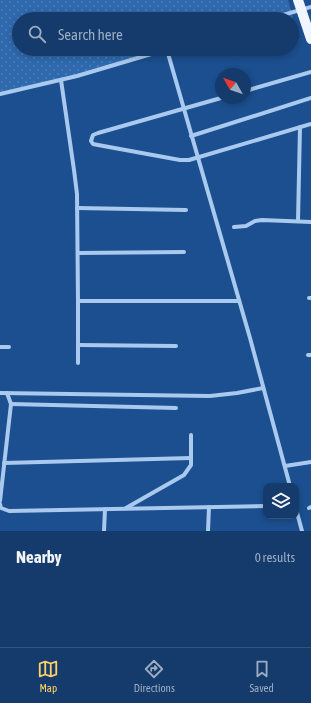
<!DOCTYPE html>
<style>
body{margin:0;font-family:"Asap Condensed",sans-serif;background:#214673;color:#f1f3f6}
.controls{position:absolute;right:12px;bottom:12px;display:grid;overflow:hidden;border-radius:8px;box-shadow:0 2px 6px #0003}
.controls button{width:36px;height:36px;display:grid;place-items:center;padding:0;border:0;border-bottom:1px solid #33557e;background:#143b6b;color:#f1f3f6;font:20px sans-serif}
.compass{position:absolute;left:215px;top:68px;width:36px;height:36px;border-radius:50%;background:#143b6b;box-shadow:0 2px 6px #0003;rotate:310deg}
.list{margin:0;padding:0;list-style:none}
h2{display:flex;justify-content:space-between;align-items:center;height:52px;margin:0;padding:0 16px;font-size:17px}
h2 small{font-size:13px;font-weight:400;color:#9dadc1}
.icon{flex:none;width:22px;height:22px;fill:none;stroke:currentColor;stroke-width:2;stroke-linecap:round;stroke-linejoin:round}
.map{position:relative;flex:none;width:311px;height:531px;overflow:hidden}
.search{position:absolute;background:#143b6b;box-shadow:0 2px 6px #0003;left:12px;right:12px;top:12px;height:44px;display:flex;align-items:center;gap:10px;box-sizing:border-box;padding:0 14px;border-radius:22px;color:#9dadc1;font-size:15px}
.sheet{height:116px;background:#143b6b}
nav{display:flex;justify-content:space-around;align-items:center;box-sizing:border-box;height:56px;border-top:1px solid #33557e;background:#143b6b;font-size:11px;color:#9dadc1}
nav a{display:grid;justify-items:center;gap:2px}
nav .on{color:#ffd166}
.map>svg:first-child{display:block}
.grass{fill:url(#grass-dots)}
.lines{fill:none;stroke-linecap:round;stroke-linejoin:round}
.street{stroke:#a9c9ee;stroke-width:4}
.primary{stroke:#f0f6ff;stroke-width:10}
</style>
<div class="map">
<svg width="311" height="531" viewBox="0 0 311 531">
<defs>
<pattern id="grass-dots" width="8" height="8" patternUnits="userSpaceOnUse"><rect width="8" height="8" fill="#2e69ad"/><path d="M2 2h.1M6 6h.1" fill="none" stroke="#4d80b9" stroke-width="1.8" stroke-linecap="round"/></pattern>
</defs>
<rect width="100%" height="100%" fill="#1b4f8f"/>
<path class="grass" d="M0 0H288L293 18 288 19H19V49H176L10 94 0 93Z"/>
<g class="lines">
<g class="street">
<path d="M269 19 311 7"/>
<path d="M167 50 250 338 290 486"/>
<path d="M61 80 74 170 77 194 78 301V363"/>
<path d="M245 91 311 72"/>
<path d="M0 94 77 76 168 49"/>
<path d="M221 98 98 133 93 135 91 141 93 144 98 145 180 160H189L311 124"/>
<path d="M191 136 311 98"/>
<path d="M77 208 186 210"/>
<path d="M298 221 300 127"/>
<path d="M234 227 246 226 255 221 262 220 311 222"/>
<path d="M78 253 184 252"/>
<path d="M309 298H311"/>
<path d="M78 301H239"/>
<path d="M78 345 176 346"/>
<path d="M0 347H9"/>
<path d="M308 355H311"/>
<path d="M0 393 210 396 237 393 263 388"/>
<path d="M11 404 176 408"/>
<path d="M4 463 191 458"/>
<path d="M285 466 311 462"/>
<path d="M0 501 11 404 7 393"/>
<path d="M0 504 1 508 9 511 266 506"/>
<path d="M126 508 184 475 191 465V435"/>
<path d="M309 508 311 507"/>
<path d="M296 509 302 531"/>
<path d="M104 531 105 509"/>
<path d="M208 531 209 507"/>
</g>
<path class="primary" d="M298 0 311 39"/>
</g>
</svg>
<div class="controls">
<button><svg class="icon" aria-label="layers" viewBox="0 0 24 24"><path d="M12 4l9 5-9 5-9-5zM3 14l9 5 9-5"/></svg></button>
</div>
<svg class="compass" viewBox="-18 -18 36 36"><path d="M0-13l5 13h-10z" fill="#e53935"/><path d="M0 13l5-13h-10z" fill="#9dadc1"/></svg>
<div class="search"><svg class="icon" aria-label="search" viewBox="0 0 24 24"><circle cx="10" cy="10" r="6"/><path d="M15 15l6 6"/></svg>Search here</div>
</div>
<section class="sheet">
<h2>Nearby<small>0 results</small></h2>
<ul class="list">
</ul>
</section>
<nav>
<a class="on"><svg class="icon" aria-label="map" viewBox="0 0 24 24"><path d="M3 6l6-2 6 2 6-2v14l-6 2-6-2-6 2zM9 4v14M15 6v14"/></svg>Map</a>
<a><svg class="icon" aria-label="directions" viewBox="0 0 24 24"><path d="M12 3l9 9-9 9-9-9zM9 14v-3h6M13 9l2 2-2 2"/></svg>Directions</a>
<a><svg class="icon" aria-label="saved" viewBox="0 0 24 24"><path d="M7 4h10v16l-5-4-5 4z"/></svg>Saved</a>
</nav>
